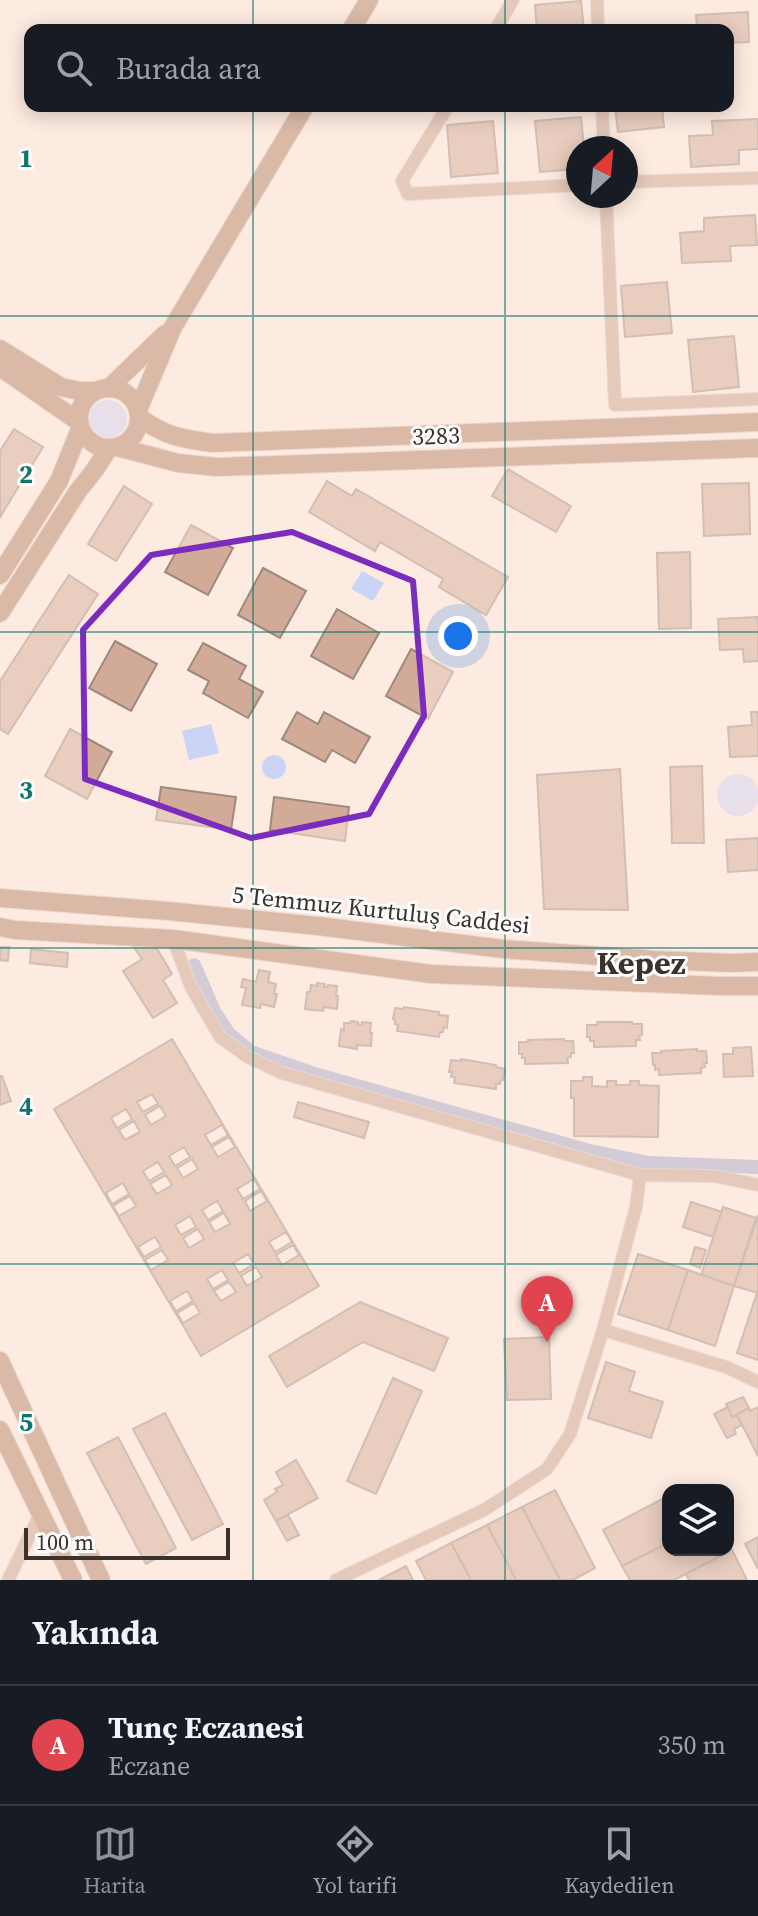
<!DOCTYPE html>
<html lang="tr">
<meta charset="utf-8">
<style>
body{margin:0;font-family:"Source Serif 4",serif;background:#242831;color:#f1f3f6}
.controls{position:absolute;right:24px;bottom:24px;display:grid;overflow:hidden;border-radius:16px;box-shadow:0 4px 20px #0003}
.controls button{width:72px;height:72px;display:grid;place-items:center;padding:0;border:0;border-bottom:2px solid #363941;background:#171b24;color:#f1f3f6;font:40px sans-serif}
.compass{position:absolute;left:566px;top:136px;width:72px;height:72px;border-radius:50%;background:#171b24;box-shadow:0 4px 20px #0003;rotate:26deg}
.scale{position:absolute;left:24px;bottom:20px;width:206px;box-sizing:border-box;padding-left:8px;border:4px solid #3a322d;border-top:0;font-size:22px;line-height:28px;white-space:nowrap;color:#3a322d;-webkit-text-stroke:6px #fcfcfc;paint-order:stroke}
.you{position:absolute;left:458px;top:636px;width:28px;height:28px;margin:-20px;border:6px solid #fff;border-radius:50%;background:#1a73e8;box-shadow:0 0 0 12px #1a73e833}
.badge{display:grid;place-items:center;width:52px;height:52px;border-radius:50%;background:#8c9099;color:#fff;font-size:26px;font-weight:700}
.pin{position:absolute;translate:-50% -66px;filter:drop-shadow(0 2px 4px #0008)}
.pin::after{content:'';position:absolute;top:42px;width:28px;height:24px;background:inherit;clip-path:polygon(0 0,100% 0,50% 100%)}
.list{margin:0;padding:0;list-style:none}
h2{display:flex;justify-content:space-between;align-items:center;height:104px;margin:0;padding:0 32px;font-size:34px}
h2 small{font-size:26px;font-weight:400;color:#9ea1a6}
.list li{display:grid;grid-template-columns:52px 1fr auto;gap:24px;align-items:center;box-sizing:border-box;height:120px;padding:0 32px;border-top:2px solid #363941}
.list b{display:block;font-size:30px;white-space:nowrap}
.list p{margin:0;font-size:26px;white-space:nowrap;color:#9ea1a6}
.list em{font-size:26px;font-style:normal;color:#9ea1a6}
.icon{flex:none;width:44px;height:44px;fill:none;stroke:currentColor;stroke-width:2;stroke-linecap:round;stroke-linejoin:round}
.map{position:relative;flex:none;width:758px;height:1580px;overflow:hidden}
.search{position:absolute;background:#171b24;box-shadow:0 4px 20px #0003;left:24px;right:24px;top:24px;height:88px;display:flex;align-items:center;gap:20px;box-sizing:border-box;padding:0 28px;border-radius:16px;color:#9ea1a6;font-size:30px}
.sheet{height:224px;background:#171b24}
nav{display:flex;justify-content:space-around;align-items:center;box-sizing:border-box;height:112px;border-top:2px solid #363941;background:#171b24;font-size:22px;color:#9ea1a6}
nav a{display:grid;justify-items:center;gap:4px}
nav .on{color:#8c9099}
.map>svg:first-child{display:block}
.green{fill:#ccd4f6}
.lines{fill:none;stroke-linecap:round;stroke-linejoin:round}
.canal{stroke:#a1a9cd;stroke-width:14}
.building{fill:#d1ab97;stroke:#9e897e;stroke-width:2;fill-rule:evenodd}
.street-casing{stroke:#d6c5bc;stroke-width:14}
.secondary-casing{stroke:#d6c5bc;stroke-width:20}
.street{stroke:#c8a490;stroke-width:12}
.secondary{stroke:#b27f62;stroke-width:18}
.marked{fill:none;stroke:#7b2cbf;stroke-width:6;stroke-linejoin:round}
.grid{fill:none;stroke:#0f766e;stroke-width:2;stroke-opacity:0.55}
.labels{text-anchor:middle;stroke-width:6;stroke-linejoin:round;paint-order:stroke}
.street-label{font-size:24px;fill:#3a322d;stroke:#fcfcfc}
.district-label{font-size:32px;font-weight:bold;fill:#3a322d;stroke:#fcfcfc}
.grid-label{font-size:26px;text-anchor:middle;font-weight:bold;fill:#0f766e;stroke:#fcfcfc;stroke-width:6;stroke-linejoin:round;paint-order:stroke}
</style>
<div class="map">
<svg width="758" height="1580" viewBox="0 0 758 1580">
<rect width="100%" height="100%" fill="#fdeae0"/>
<g class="green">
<circle cx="108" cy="419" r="19"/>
<path d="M362 571 384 583 373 601 351 589Z"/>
<path d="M211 724 219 753 189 760 182 731Z"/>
<circle cx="274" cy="767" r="12"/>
<circle cx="738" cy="795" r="21"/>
</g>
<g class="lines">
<path class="canal" d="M194 965 214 1011 229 1034 251 1052 318 1075 590 1151 649 1163 758 1167"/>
</g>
<g class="building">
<path d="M581 1 584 30H537L535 5Z"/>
<path d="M748 12 749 42 728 43V30H673L697 28 696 15Z"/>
<path d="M615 106H662L664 127 618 132Z"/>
<path d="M581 117 584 148H578V169L540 172 535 121Z"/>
<path d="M758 119V149L739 150V164L691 167 689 136 713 135 712 121Z"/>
<path d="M493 121 498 173 451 177 447 125Z"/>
<path d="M755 215 757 245 730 246 731 261 682 263 680 233 704 231V218Z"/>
<path d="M667 282 672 333 625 337 621 286Z"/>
<path d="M734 336 739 387 693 392 688 340Z"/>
<path d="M14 429 43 447 0 517V451Z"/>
<path d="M508 469 571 506 556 532 492 496Z"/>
<path d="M327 481 352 496 356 489 508 577 486 615 439 587 443 579 380 542 375 551 309 512Z"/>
<path d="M749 483 750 534 704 536 702 484Z"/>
<path d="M124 486 152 504 116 561 88 544Z"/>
<path d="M191 525 233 548 208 595 165 572Z"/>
<path d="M690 552 691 628 659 629 657 553Z"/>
<path d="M263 568 306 591 280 638 238 615Z"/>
<path d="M69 575 98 594 8 734 0 729V681Z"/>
<path d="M337 609 379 633 353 679 311 656Z"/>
<path d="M758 617V661L744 662 743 649 720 650 718 619Z"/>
<path d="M115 641 157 664 131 711 89 688Z"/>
<path d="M203 643 246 666 239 679 263 692 248 718 203 693 209 681 188 670Z"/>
<path d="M411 649 453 672 428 719 386 696Z"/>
<path d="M297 712 318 724 324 712 370 737 355 763 332 750 325 762 282 739Z"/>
<path d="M751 712H758V756L730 757 728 727 752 725Z"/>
<path d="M70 729 112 752 87 799 45 776Z"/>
<path d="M702 766 704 843H672L670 767Z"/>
<path d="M620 769 628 910 544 909 537 775Z"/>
<path d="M161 787 236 797 231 830 156 820Z"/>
<path d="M274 797 349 807 345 841 270 830Z"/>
<path d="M758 838V870L728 872 726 840Z"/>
<path d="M133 946 156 947 172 974 163 980 177 1003 153 1018 123 971 142 959Z"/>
<path d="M0 947H9L8 961 0 960Z"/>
<path d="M31 949 68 953 67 967 30 963Z"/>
<path d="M259 970 270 972 268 982 276 984 274 994H277L274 1007 261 1004 260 1008 242 1005 246 988 241 987 243 979 256 982Z"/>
<path d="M317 983 325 984 324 987H328V985L337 986 336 996H338L337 1009 324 1007 323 1011 305 1009 307 992H310L311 985 317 986Z"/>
<path d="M404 1007 439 1012V1015L448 1016 447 1028 444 1027 443 1032H440L439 1037 397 1031 398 1025 395 1024V1020L393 1019 395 1008 404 1009Z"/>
<path d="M351 1021 358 1022V1024L362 1025V1022L371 1023 370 1033H372L371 1046 357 1045V1049L339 1046 341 1029 344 1030V1023H350Z"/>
<path d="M597 1022H632V1024H642V1035L639 1036 640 1040H636V1046L594 1047V1041H590V1037H587V1025H597Z"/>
<path d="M172 1039 319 1286 201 1356 54 1109ZM152 1094 158 1104 143 1112 137 1102ZM160 1106 166 1116 151 1125 145 1115ZM126 1109 132 1119 117 1128 111 1118ZM134 1121 140 1132 125 1140 119 1130ZM222 1125 228 1135 211 1145 205 1135ZM229 1137 235 1147 218 1157 212 1147ZM184 1147 190 1157 175 1166 169 1156ZM192 1159 198 1169 183 1178 177 1168ZM158 1162 164 1172 149 1181 143 1171ZM166 1175 172 1185 157 1194 150 1184ZM254 1179 260 1189 243 1199 237 1189ZM123 1183 129 1194 112 1204 106 1193ZM261 1191 267 1201 250 1211 245 1201ZM130 1196 136 1206 119 1216 113 1206ZM217 1201 223 1211 208 1220 202 1210ZM224 1213 230 1224 215 1232 209 1222ZM190 1216 196 1227 181 1235 175 1225ZM198 1229 204 1239 189 1248 183 1238ZM286 1232 292 1242 275 1252 269 1242ZM155 1237 161 1247 144 1257 138 1247ZM293 1245 299 1255 282 1265 276 1255ZM162 1250 168 1260 151 1270 145 1260ZM248 1254 254 1264 239 1273 233 1263ZM256 1267 262 1277 247 1286 241 1276ZM222 1270 228 1280 213 1289 207 1279ZM229 1282 236 1292 221 1301 214 1291ZM187 1291 193 1301 176 1311 170 1301ZM194 1303 200 1313 183 1323 177 1313Z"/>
<path d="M564 1039V1041H573L574 1053H571V1057L567 1058 568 1063 525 1064V1058H522V1054H519V1042H528V1040Z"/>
<path d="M751 1047 753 1076 724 1077 723 1054H733V1048Z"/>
<path d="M697 1049V1051H706L707 1063H704L705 1067 701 1068V1073L659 1075V1069L655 1070V1065H653L652 1053H661V1051Z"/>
<path d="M461 1059 496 1065V1067L505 1069 503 1080H501L500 1084H496V1089L454 1083 455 1077H451L452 1072H449L451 1060 461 1061Z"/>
<path d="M0 1076H2L11 1101 0 1105Z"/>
<path d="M583 1077H592V1086L607 1087V1081H616V1085H630V1081H639V1085L659 1086 658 1137 574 1136V1098H571V1081H583Z"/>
<path d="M298 1102 369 1122 364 1138 294 1117Z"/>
<path d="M691 1202 722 1212 713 1237 683 1227Z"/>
<path d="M723 1207 756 1218 734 1286 701 1275Z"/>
<path d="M758 1215V1293L734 1286Z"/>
<path d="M695 1247 706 1250 700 1268 690 1264Z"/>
<path d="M638 1254 688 1270 668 1330 618 1314Z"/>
<path d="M688 1270 734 1286 715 1346 668 1330Z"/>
<path d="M757 1293H758V1360L737 1353Z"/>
<path d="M360 1302 448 1338 434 1371 363 1342 287 1387 269 1356Z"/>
<path d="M549 1337 551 1399 507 1400 504 1339Z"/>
<path d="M606 1362 635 1372 629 1391 663 1402 651 1438 588 1418Z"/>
<path d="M393 1378 422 1391 376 1494 347 1481Z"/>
<path d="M743 1397 749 1408 732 1417 726 1404Z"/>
<path d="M728 1407 732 1417 737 1415 742 1425 734 1429 736 1434 727 1438 714 1414Z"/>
<path d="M758 1407V1456L737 1415 749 1408 750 1411Z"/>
<path d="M165 1413 223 1524 192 1540 133 1429Z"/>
<path d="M118 1437 176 1548 146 1564 87 1453Z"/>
<path d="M296 1460 318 1498 276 1521 264 1500 277 1492 275 1489 283 1485 276 1472Z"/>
<path d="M555 1490 595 1568 573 1580H560L522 1507Z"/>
<path d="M668 1496V1543L622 1566 603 1530Z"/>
<path d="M522 1507 560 1580H516L487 1525Z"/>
<path d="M288 1515 299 1535 287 1541 276 1521Z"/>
<path d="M487 1525 516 1580H471L451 1543Z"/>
<path d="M758 1537V1569L745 1544Z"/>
<path d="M451 1543 471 1580H426L416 1561Z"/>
<path d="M668 1543V1550H728V1543L732 1550 674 1580H630L622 1566Z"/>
<path d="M732 1550 747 1580H689L686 1574Z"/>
<path d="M406 1566 413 1580H379Z"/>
</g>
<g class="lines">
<defs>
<g id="street">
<path d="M597 0 598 30"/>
<path d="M495 30 513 0"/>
<path d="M448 106 402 181 408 194 578 185"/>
<path d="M602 106 604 148"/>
<path d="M626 182 758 178"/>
<path d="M606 196 615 405 758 399"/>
<path d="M173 939 191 987 220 1037 248 1057 282 1073 640 1175 714 1176 758 1185"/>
<path d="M603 1330 726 1367 758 1382"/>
<path d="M8 1580 40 1514"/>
<path d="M336 1580 484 1510 547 1469 570 1434 603 1330 636 1207 640 1175"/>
</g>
<g id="secondary">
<path d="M351 30 369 0"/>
<path d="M0 349 61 387 80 391H94"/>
<path d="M0 367 79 422"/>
<circle cx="109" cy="418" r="30"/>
<path d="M109 388 165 334"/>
<path d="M138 410 173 327 305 106"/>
<path d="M139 417C164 436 182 439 213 443L758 422"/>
<path d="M117 447 178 463 217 467 758 448"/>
<path d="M0 575 59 481 80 429"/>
<path d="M0 613 78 491 94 471 109 448"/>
<path d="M0 898 168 911 318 926 503 949 655 960 731 963 758 962"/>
<path d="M0 927 15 930 173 939 431 974 719 986H758"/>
<path d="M0 1361 101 1580"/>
<path d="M0 1430 73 1580"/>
</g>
</defs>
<use href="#street" class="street-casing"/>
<use href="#secondary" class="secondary-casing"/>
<use href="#street" class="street"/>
<use href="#secondary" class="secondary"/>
</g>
<path d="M0 0H758V1580H0ZM292 532 413 581 424 716 369 814 251 838 85 779 83 630 151 555Z" fill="#fdeae0" fill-opacity=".55" fill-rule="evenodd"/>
<path class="marked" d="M292 532 413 581 424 716 369 814 251 838 85 779 83 630 151 555Z"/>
<path class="grid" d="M253 0V30M505 0V30M253 106V1580M505 106V1580M0 316H758M0 632H758M0 948H758M0 1264H758"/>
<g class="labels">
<g class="street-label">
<text transform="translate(436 436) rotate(-2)" y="8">3283</text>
<text transform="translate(381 910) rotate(6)" y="8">5 Temmuz Kurtuluş Caddesi</text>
</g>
<g class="district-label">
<text x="641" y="974">Kepez</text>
</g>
</g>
<g class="grid-label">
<text x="26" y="167">1</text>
<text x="26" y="483">2</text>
<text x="26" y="799">3</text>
<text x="26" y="1115">4</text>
<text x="26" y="1431">5</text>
</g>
</svg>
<div class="controls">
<button><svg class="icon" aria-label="layers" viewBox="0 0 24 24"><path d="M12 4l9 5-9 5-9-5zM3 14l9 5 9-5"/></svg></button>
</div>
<svg class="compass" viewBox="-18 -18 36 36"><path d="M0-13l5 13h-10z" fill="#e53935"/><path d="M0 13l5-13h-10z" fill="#9ea1a6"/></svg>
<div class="scale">100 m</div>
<div class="you"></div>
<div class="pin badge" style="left:547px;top:1342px;background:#e0444e">A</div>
<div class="search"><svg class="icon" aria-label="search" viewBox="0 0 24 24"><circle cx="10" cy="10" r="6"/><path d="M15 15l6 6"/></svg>Burada ara</div>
</div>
<section class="sheet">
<h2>Yakında<small></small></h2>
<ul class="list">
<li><span class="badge" style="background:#e0444e">A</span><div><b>Tunç Eczanesi</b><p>Eczane</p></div><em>350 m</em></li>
</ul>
</section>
<nav>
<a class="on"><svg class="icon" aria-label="map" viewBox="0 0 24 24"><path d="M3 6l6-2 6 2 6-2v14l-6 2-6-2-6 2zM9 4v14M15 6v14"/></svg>Harita</a>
<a><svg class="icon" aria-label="directions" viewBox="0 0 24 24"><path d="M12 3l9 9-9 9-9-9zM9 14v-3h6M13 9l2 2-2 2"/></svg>Yol tarifi</a>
<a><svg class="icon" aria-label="saved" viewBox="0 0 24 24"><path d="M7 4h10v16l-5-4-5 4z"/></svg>Kaydedilen</a>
</nav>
